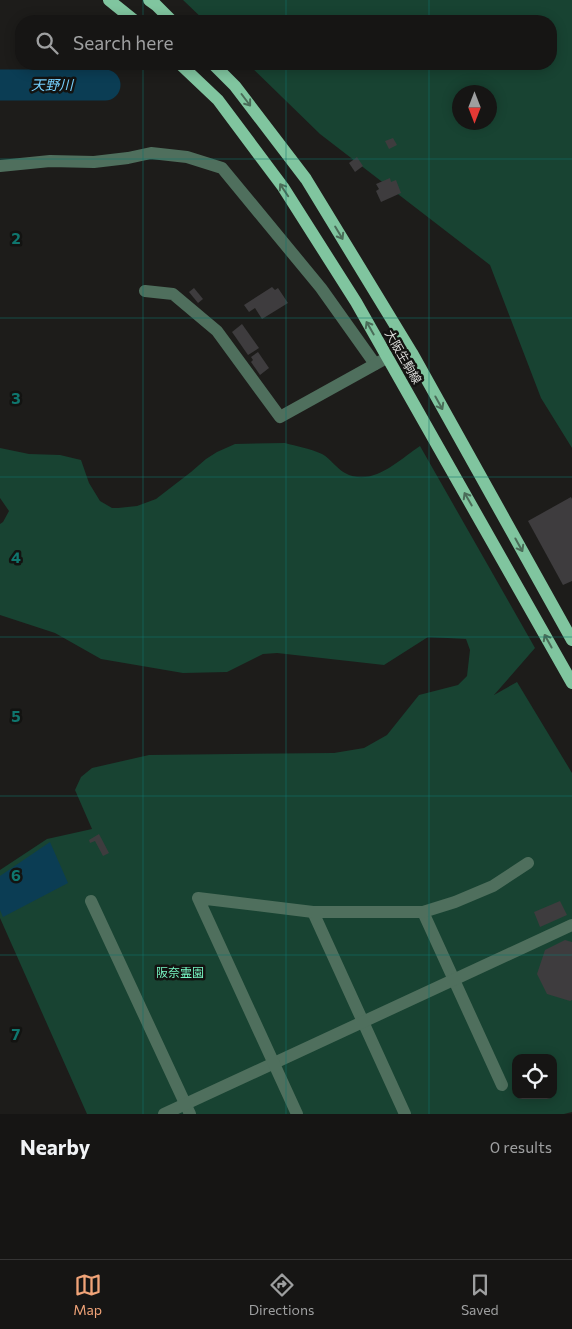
<!DOCTYPE html>
<meta charset="utf-8">
<style>
body{margin:0;font-family:Commissioner,"Noto Sans JP",sans-serif;background:#232222;color:#f1f3f6}
.controls{position:absolute;right:15px;bottom:15px;display:grid;overflow:hidden;border-radius:10px;box-shadow:0 2px 12px #0003}
.controls button{width:45px;height:45px;display:grid;place-items:center;padding:0;border:0;border-bottom:1px solid #353434;background:#161514;color:#f1f3f6;font:25px sans-serif}
.compass{position:absolute;left:452px;top:85px;width:45px;height:45px;border-radius:50%;background:#161514;box-shadow:0 2px 12px #0003;rotate:180deg}
.list{margin:0;padding:0;list-style:none}
h2{display:flex;justify-content:space-between;align-items:center;height:65px;margin:0;padding:0 20px;font-size:21px}
h2 small{font-size:16px;font-weight:400;color:#9e9fa0}
.icon{flex:none;width:28px;height:28px;fill:none;stroke:currentColor;stroke-width:2;stroke-linecap:round;stroke-linejoin:round}
.map{position:relative;flex:none;width:572px;height:1114px;overflow:hidden}
.search{position:absolute;background:#161514;box-shadow:0 2px 12px #0003;left:15px;right:15px;top:15px;height:55px;display:flex;align-items:center;gap:12px;box-sizing:border-box;padding:0 18px;border-radius:20px;color:#9e9fa0;font-size:19px}
.sheet{height:145px;background:#161514}
nav{display:flex;justify-content:space-around;align-items:center;box-sizing:border-box;height:70px;border-top:1px solid #353434;background:#161514;font-size:14px;color:#9e9fa0}
nav a{display:grid;justify-items:center;gap:2px}
nav .on{color:#f0a378}
.map>svg:first-child{display:block}
.green{fill:#184332;fill-rule:evenodd}
.water{fill:#0b3d54}
.lines{fill:none;stroke-linecap:round;stroke-linejoin:round}
.river{stroke:#0b3d54;stroke-width:31}
.building{fill:#3e3c3e}
.minor{stroke:#4f6f5d;stroke-width:12}
.major{stroke:#80c59f;stroke-width:12}
.oneway{stroke:#4a6c58}
.grid{fill:none;stroke:#0f766e;stroke-width:1;stroke-opacity:0.55}
.labels{text-anchor:middle;stroke-width:5;stroke-linejoin:round;paint-order:stroke}
.street-label{font-size:12px;fill:#dededc;stroke:#131311}
.park-label{font-size:12px;fill:#78f7c4;stroke:#131311}
.water-label{font-size:14px;font-style:italic;fill:#76d0fe;stroke:#131311}
.grid-label{font-size:16px;text-anchor:middle;font-weight:bold;fill:#0f766e;stroke:#131311;stroke-width:5;stroke-linejoin:round;paint-order:stroke}
</style>
<div class="map">
<svg width="572" height="1114" viewBox="0 0 572 1114">
<rect width="100%" height="100%" fill="#1d1c1a"/>
<g class="green">
<path d="M183 0H572V448L541 398 490 265 320 134 248 64H551V21H205ZM460 92H490V122H460Z"/>
<path d="M285 443C296 446 311 449 322 454 331 459 337 469 345 473 372 488 399 460 420 446L535 648 494 695 517 682 572 773V1112L564 1114H87L0 918V870L47 839 92 829 75 790 81 777 92 768 149 755 334 753 364 748 387 735 419 695 458 685 467 676 470 650 466 639 428 637 384 665 277 653 263 654 227 672 183 673 101 659 55 633 0 615V524L3 522 9 511 0 498V448L29 454 60 455 81 460 89 483 100 501 112 508H118L137 506 156 499 191 472 206 459 217 452 235 444ZM516 1058H553V1095H516Z"/>
</g>
<path class="water" d="M50 842 68 883 3 917 0 910V876Z"/>
<g class="lines">
<path class="river" d="M0 85H105"/>
</g>
<g class="building">
<path d="M393 138 397 145 389 149 385 141Z"/>
<path d="M357 157 363 166 355 172 349 163Z"/>
<path d="M390 178 391 182 396 180 401 193 381 202 376 191 379 189 376 184Z"/>
<path d="M272 287 275 290 278 288 288 303 262 319 255 308 249 312 244 305Z"/>
<path d="M194 288 203 299 198 303 189 292Z"/>
<path d="M242 324 259 348 248 355 232 332Z"/>
<path d="M258 352 269 368 260 375 251 362 253 360 251 357Z"/>
<path d="M571 497 572 499V581L563 585 528 521Z"/>
<path d="M99 834 109 853 103 856 95 841 90 843 89 840Z"/>
<path d="M560 901 567 915 540 927 534 912Z"/>
<path d="M565 940 572 942V1000L570 1001 547 994 537 974 545 950Z"/>
</g>
<g class="lines">
<g class="minor">
<path d="M0 166 50 161 94 162 128 158 151 153 187 157 222 168 321 288 375 364"/>
<path d="M145 291 173 294 217 331 280 417 381 361"/>
<path d="M91 901 190 1114"/>
<path d="M313 912 405 1114"/>
<path d="M423 912 502 1085"/>
<path d="M164 1114 572 925"/>
<path d="M297 1114 198 898 313 912H423L455 902 493 886 528 863"/>
</g>
<g class="major">
<path d="M109 0 135 21"/>
<path d="M149 0 156 5 172 21"/>
<path d="M180 64 218 100 283 187 356 302 572 683"/>
<path d="M213 64 235 86 306 179 412 353 572 640"/>
</g>
</g>
<defs><path id="oneway-shaft" d="M-6 0H5M1.5-3L5.5 0L1.5 3" fill="none" stroke-width="1.6" stroke-linecap="round" stroke-linejoin="round" transform="scale(1.25)"/></defs>
<g class="oneway">
<use href="#oneway-shaft" transform="translate(246 100) rotate(53)"/>
<use href="#oneway-shaft" transform="translate(284 190) rotate(-124)"/>
<use href="#oneway-shaft" transform="translate(339 233) rotate(59)"/>
<use href="#oneway-shaft" transform="translate(370 328) rotate(-120)"/>
<use href="#oneway-shaft" transform="translate(439 403) rotate(61)"/>
<use href="#oneway-shaft" transform="translate(468 499) rotate(-120)"/>
<use href="#oneway-shaft" transform="translate(519 545) rotate(61)"/>
<use href="#oneway-shaft" transform="translate(548 641) rotate(-119)"/>
</g>
<path class="grid" d="M143 0V21M286 0V21M429 0V21M143 64V1114M286 64V1114M429 64V1114M0 159H572M0 318H572M0 477H572M0 637H572M0 796H572M0 955H572"/>
<g class="labels">
<g class="street-label">
<text transform="translate(403 357) rotate(60)" y="4">大阪生駒線</text>
</g>
<g class="park-label">
<text x="180" y="977">阪奈霊園</text>
</g>
<g class="water-label">
<text x="52" y="90">天野川</text>
</g>
</g>
<g class="grid-label">
<text x="16" y="244">2</text>
<text x="16" y="404">3</text>
<text x="16" y="563">4</text>
<text x="16" y="722">5</text>
<text x="16" y="881">6</text>
<text x="16" y="1040">7</text>
</g>
</svg>
<div class="controls">
<button><svg class="icon" aria-label="locate" viewBox="0 0 24 24"><circle cx="12" cy="12" r="6"/><path d="M12 2v4M12 18v4M2 12h4M18 12h4"/></svg></button>
</div>
<svg class="compass" viewBox="-18 -18 36 36"><path d="M0-13l5 13h-10z" fill="#e53935"/><path d="M0 13l5-13h-10z" fill="#9e9fa0"/></svg>
<div class="search"><svg class="icon" aria-label="search" viewBox="0 0 24 24"><circle cx="10" cy="10" r="6"/><path d="M15 15l6 6"/></svg>Search here</div>
</div>
<section class="sheet">
<h2>Nearby<small>0 results</small></h2>
<ul class="list">
</ul>
</section>
<nav>
<a class="on"><svg class="icon" aria-label="map" viewBox="0 0 24 24"><path d="M3 6l6-2 6 2 6-2v14l-6 2-6-2-6 2zM9 4v14M15 6v14"/></svg>Map</a>
<a><svg class="icon" aria-label="directions" viewBox="0 0 24 24"><path d="M12 3l9 9-9 9-9-9zM9 14v-3h6M13 9l2 2-2 2"/></svg>Directions</a>
<a><svg class="icon" aria-label="saved" viewBox="0 0 24 24"><path d="M7 4h10v16l-5-4-5 4z"/></svg>Saved</a>
</nav>
